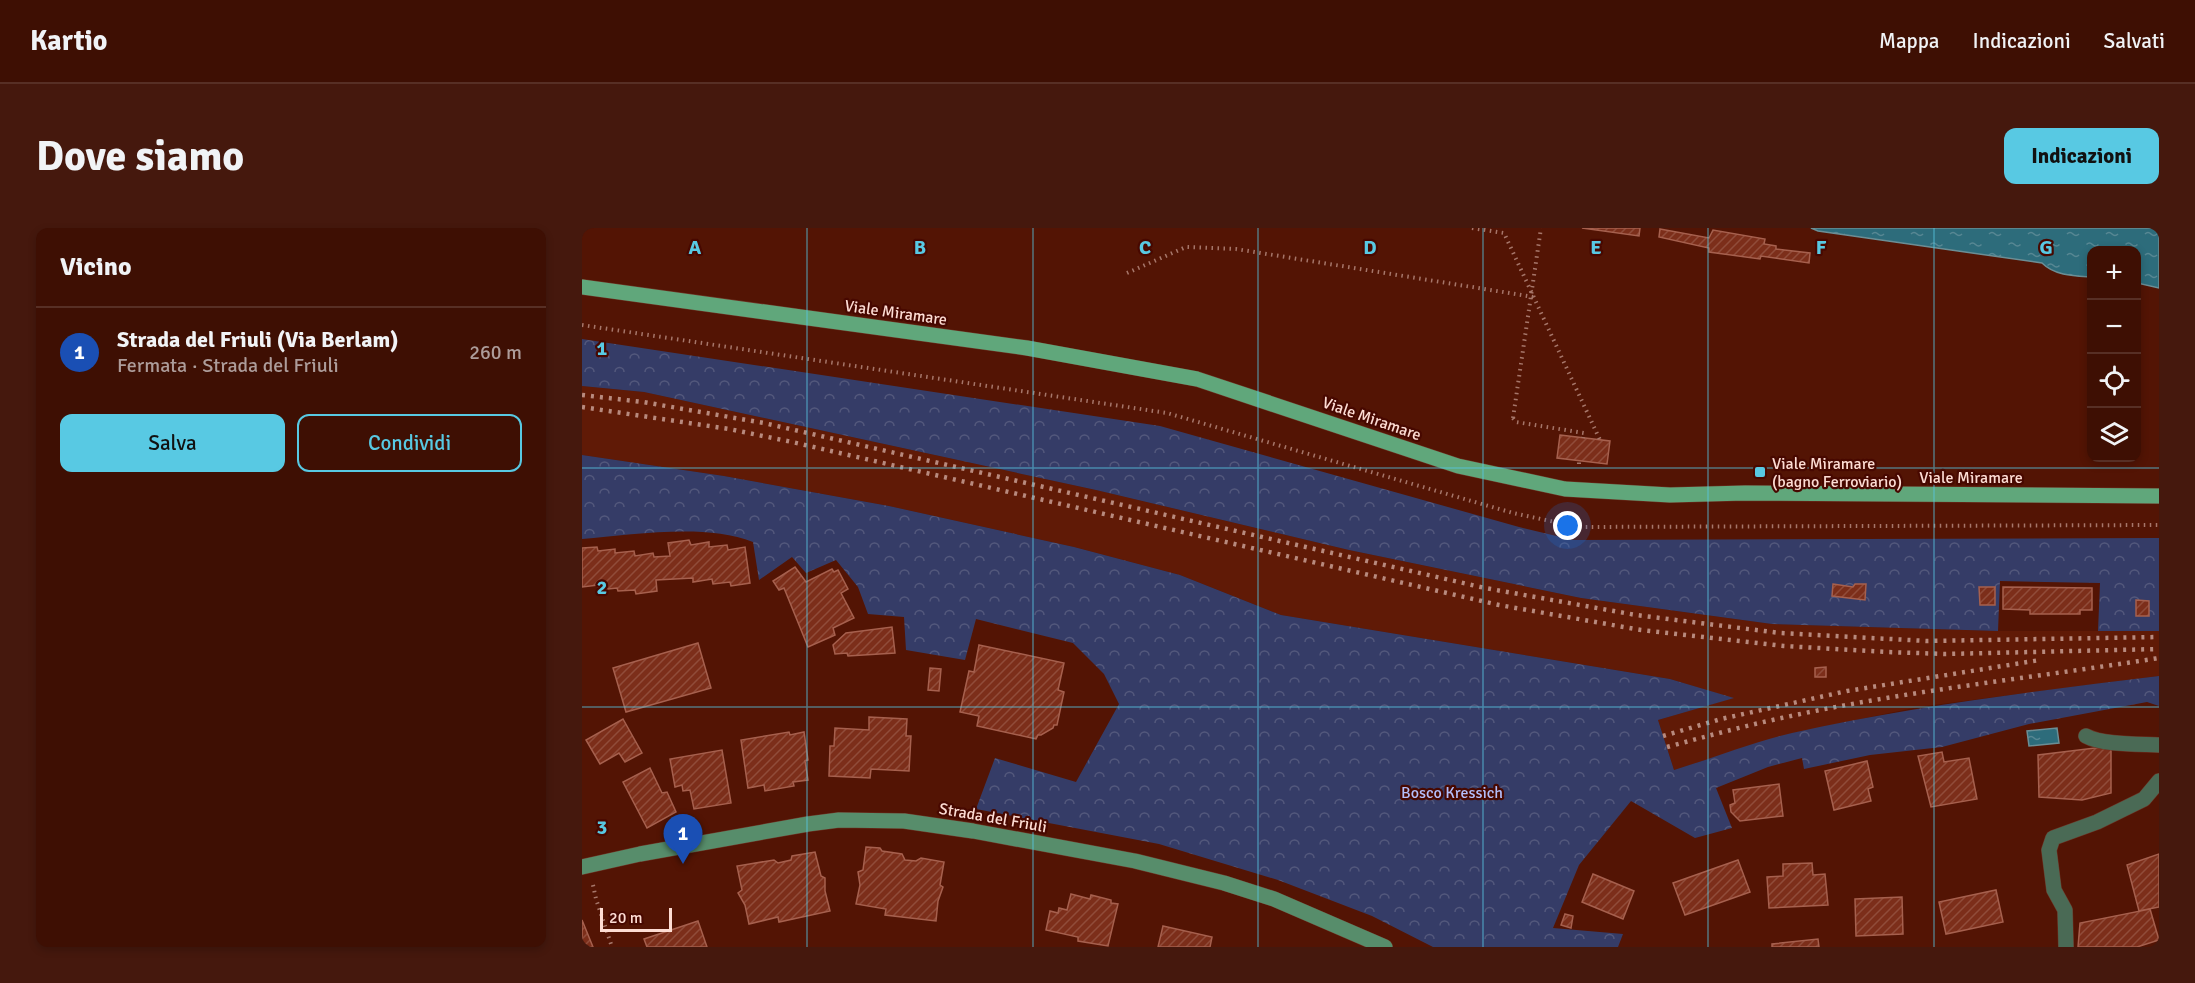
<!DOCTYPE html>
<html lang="it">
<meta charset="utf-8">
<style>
body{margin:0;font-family:Signika,sans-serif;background:#45180d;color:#f1f3f6}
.controls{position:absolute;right:18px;top:18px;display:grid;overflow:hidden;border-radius:12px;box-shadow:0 3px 9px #0003}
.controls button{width:54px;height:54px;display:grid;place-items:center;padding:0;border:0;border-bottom:2px solid #572f25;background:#3e0f03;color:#f1f3f6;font:30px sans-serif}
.scale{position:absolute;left:18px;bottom:15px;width:72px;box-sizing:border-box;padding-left:6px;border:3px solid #fddcd3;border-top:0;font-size:16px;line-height:21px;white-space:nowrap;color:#fddcd3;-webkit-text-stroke:4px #470800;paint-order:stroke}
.you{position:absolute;left:986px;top:298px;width:21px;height:21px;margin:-15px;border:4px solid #fff;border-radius:50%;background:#1a73e8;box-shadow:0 0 0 9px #1a73e833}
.badge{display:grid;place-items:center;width:39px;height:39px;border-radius:50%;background:#58c9e3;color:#fff;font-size:20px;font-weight:700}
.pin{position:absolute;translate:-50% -50px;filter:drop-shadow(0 2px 3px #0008)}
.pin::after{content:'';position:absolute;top:32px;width:21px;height:18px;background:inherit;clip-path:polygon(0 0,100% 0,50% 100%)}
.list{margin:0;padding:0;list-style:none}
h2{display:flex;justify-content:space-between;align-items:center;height:78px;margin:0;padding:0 24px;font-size:26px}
h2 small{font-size:20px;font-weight:400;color:#ad9c9a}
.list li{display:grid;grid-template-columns:39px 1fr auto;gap:18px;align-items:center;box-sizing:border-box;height:90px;padding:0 24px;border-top:2px solid #572f25}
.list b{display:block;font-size:22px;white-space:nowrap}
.list p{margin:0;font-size:20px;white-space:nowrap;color:#ad9c9a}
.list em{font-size:20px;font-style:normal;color:#ad9c9a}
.actions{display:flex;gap:12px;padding:18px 24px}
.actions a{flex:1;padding:14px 0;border:2px solid #58c9e3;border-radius:12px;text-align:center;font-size:21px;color:#58c9e3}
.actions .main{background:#58c9e3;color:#111}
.icon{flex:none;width:33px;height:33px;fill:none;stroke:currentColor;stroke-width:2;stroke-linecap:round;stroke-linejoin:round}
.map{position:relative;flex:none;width:1577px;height:719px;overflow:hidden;border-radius:12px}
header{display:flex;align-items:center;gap:36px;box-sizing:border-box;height:84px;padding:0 30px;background:#3e0f03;border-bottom:2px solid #572f25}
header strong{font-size:28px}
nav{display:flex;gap:33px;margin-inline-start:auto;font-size:21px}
.intro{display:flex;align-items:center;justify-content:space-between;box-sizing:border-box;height:144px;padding:0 36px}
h1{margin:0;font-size:42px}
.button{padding:15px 27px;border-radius:12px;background:#58c9e3;color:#111;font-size:21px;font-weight:700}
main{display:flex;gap:36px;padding:0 36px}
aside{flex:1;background:#3e0f03;border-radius:12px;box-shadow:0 3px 9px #0003}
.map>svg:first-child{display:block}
.built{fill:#601a06}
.forest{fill:url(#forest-crowns)}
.water{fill:url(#water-ripples);stroke:#6b8e95;stroke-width:1.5}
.building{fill:url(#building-hatch);stroke:#a6604e;stroke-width:1.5}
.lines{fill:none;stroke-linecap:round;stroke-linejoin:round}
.minor-casing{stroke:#6e3425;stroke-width:16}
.secondary-casing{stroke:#6e3425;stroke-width:16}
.primary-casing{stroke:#6e3425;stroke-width:16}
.path{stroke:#a6766a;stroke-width:4;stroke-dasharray:1.5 4.5;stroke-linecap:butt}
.minor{stroke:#4a6a55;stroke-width:15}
.secondary{stroke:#578d6b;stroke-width:15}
.primary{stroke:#60a77b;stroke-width:15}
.rail{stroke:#b88a7e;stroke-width:4.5;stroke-dasharray:3 6;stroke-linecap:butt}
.path-bridge{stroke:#a6766a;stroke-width:4;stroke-dasharray:1.5 4.5;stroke-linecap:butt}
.grid{fill:none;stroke:#58c9e3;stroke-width:1.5;stroke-opacity:0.55}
.poi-dot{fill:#58c9e3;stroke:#470800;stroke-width:2}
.labels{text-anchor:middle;stroke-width:4.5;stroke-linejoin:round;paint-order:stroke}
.street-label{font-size:16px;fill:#fddcd3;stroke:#470800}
.poi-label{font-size:16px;fill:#fddcd3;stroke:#470800;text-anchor:start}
.park-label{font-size:16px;fill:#b3bffb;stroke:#470800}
.grid-label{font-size:20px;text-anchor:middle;font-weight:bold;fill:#58c9e3;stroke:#470800;stroke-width:4.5;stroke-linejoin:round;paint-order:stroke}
</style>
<header>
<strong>Kartio</strong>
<nav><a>Mappa</a><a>Indicazioni</a><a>Salvati</a></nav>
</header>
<div class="intro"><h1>Dove siamo</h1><a class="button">Indicazioni</a></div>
<main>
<aside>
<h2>Vicino<small></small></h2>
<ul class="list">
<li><span class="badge" style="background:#1a4fb4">1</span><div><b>Strada del Friuli (Via Berlam)</b><p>Fermata · Strada del Friuli</p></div><em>260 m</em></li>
</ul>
<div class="actions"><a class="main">Salva</a><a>Condividi</a></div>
</aside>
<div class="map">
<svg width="1577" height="719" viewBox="0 0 1577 719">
<defs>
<pattern id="forest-crowns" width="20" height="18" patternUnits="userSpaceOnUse" patternTransform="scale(1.5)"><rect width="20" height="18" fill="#353c67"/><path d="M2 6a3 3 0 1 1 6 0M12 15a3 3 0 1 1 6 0" fill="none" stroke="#53587c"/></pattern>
<pattern id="water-ripples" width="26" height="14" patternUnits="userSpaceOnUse" patternTransform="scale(1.5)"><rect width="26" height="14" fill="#2d6c7b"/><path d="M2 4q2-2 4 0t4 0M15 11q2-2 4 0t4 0" fill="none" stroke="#578793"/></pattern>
<pattern id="building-hatch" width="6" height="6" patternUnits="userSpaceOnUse" patternTransform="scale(1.5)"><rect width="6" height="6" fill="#7c2e1a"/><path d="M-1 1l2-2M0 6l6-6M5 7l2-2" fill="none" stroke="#904c3a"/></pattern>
</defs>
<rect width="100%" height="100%" fill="#531404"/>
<path class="built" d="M0 158 62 164 514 262 767 322 999 370 1190 396 1416 403H1577V448L1336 479 1208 506 1092 542 1076 492 1150 470 1088 451 699 387 598 347 492 319 307 278 142 248 0 227Z"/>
<g class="forest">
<path d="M0 111 578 198 937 299 991 312 1577 310V403H1516L1518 355 1418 353 1416 403 1190 396 999 370 767 322 514 262 62 164 0 158Z"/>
<path d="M0 227 142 248 307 278 492 319 598 347 699 387 1088 451 1152 470 1076 492 1092 542C1131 530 1171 514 1210 505 1331 478 1454 463 1577 448V478L1565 474 1447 496 1360 519 1288 527 1222 541 1220 530 1186 539 1134 560 1150 600 1113 610 1049 573 997 637 971 700 1041 706 1036 719H851L790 688 696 652 577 616 394 581 413 530 494 554 537 476 522 446 491 415 394 391 383 432 324 422 322 389 286 386 276 359 254 332 224 345 210 329 177 352 171 314C123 295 51 307 0 311Z"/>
</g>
<g class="water">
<path d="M1229 0H1577V60L1555 55 1554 22H1510L1509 49C1493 48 1473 48 1460 35L1236 3Z"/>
<path d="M1475 500 1477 515 1447 518 1445 503Z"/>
</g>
<g class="building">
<path d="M1000 0H1058L1057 8Z"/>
<path d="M1078 1 1127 10 1131 2 1183 11 1182 16 1194 18V21L1228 25 1227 35 1179 28 1178 31 1127 24V20L1077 9Z"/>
<path d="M978 207 1028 213 1025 236 975 230Z"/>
<path d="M107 312 109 317 127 314V319L145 317 146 322 163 319 168 355 149 358 148 354 131 356 130 351 111 354V350L74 352 75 363 54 366 53 362 36 363 35 360 17 362 16 357 0 359V320L15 319 16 323 33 321V325L52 323 53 328 71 325 72 329 88 328 86 315Z"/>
<path d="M213 339 224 354 250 341 252 344 256 342 266 361 259 365 272 390 251 400 253 407 226 419 202 360 197 362 191 353Z"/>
<path d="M1251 356 1271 359 1273 356H1284L1283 372 1250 368Z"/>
<path d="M1397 359H1413V377H1398Z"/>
<path d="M1421 359 1510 360V382H1498V386H1448V382L1421 381Z"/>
<path d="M1554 372 1567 373V388H1554Z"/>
<path d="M310 399 313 425 266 428 265 425 253 426 251 417 264 405Z"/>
<path d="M116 415 129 460 44 484 31 440Z"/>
<path d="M397 417 482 435 476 462 482 464 475 497H472L471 500 459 507H456L454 511 395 498 397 488 378 484 387 443 392 444Z"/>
<path d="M1244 439V449H1233V440Z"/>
<path d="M348 440 359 441 357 463 346 462Z"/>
<path d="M287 489 325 491 324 508H329L327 543 289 541 288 550 247 548 248 518H252L253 500 287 502Z"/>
<path d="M41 491 60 525 43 534 37 525 18 536 4 512Z"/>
<path d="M207 504 208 507 222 504 226 532 223 533 226 552 211 554 212 558 183 563 182 557 166 560 159 512Z"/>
<path d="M1529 518V565L1500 572 1457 569 1456 527Z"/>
<path d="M140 522 149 575 112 581 108 562 101 563 100 557 93 559 88 531Z"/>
<path d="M1360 524 1362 534 1387 530 1395 571 1349 579 1336 528Z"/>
<path d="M1285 533 1291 559 1286 561 1289 573 1252 582 1243 543Z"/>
<path d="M68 540 80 565 85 564 94 584 65 600 41 554Z"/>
<path d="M1197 556 1201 588 1158 593 1149 584 1148 577 1153 575 1151 562Z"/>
<path d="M284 619 298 620 300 623 320 626 323 632 334 633 339 630 362 634 358 657 361 659 356 673 354 693 303 687 304 681 274 676 278 657 276 644 281 642Z"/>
<path d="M233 624 239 648 243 650V663L248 683 197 694 196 689 167 696 163 677 156 665 160 662 155 638 192 632 196 635 209 632 210 628Z"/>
<path d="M1577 626V679L1557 683 1545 637Z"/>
<path d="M1156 632 1168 664 1103 687 1091 655Z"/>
<path d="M1230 635 1231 647 1243 646 1246 677 1187 680 1185 649 1201 648V636Z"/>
<path d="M1011 646 1052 663 1041 691 1000 674Z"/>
<path d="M1414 662 1421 694 1364 706 1357 674Z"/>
<path d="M489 666 508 671 509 667 529 672V675L536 676 526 718 496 713V709L464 702 468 683 476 685 477 680 485 682Z"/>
<path d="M1320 669 1321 706 1274 708 1273 671Z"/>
<path d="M1568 681 1577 712 1555 719H1496L1498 695Z"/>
<path d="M983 686 991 688 989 700 979 697Z"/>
<path d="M0 692 11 719H0Z"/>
<path d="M116 693 125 719H65L62 711Z"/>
<path d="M581 698 630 709 628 719H576Z"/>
<path d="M1236 711 1237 719H1190V716Z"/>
</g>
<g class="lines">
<defs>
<g id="minor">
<path d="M1504 508C1520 517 1557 516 1577 517"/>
<path d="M1484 719 1483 682 1472 662 1467 622 1471 610 1515 594 1562 571 1577 553"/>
</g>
<path id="secondary" d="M0 639 58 626 226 596 257 592 322 593 391 603 553 633 642 655 692 671 803 719"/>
<path id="primary" d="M0 59 445 120 615 151 876 238 983 261 1088 267 1163 265 1577 268"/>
</defs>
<use href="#minor" class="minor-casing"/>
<use href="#secondary" class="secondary-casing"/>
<use href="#primary" class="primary-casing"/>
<g class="path">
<path d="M890 0 922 5 1018 212"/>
<path d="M545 45 604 19 654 21 952 69"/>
<path d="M0 97 585 185 931 285 996 299 1577 297"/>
<path d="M931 190 934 194 1002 205 1001 210"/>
<path d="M997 236V232"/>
<path d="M11 657 14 671 30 719"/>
</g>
<use href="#minor" class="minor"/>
<use href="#secondary" class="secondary"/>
<use href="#primary" class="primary"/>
<g class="rail">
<path d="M0 167 61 174 182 195 903 360 1054 387 1198 405 1345 413 1577 409"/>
<path d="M0 179 147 201 210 214 917 377 1059 402 1202 418 1305 424 1364 426 1577 421"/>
<path d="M1081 508 1139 491 1265 463 1458 432"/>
<path d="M1085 519C1122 509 1158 499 1195 491 1321 463 1450 450 1577 430"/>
</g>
<path class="path-bridge" d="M931 190 959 0"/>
</g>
<path class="grid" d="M225 0V719M451 0V719M676 0V719M901 0V719M1126 0V719M1352 0V719M0 240H1577M0 479H1577"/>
<rect class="poi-dot" x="1172" y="238" width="12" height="12" rx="3"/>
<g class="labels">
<g class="street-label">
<text transform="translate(314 84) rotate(8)" y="6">Viale Miramare</text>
<text transform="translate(790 190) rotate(19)" y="6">Viale Miramare</text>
<text x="1389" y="255">Viale Miramare</text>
<text transform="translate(411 589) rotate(10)" y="6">Strada del Friuli</text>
</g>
<g class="poi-label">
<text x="1190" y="241">Viale Miramare<tspan x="1190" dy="18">(bagno Ferroviario)</tspan></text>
</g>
<g class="park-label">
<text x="870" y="570">Bosco Kressich</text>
</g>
</g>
<g class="grid-label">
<text x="113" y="26">A</text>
<text x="338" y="26">B</text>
<text x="563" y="26">C</text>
<text x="788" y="26">D</text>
<text x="1014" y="26">E</text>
<text x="1239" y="26">F</text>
<text x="1464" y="26">G</text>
<text x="20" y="127">1</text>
<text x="20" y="366">2</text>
<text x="20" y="606">3</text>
</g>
</svg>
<div class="controls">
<button>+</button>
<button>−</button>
<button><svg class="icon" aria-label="locate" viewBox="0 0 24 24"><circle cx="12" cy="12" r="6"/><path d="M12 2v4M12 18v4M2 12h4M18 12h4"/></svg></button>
<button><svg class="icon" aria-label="layers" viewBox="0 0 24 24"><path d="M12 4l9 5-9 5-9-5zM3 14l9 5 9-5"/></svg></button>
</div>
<div class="scale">20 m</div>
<div class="you"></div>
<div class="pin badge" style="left:101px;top:636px;background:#1a4fb4">1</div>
</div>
</main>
